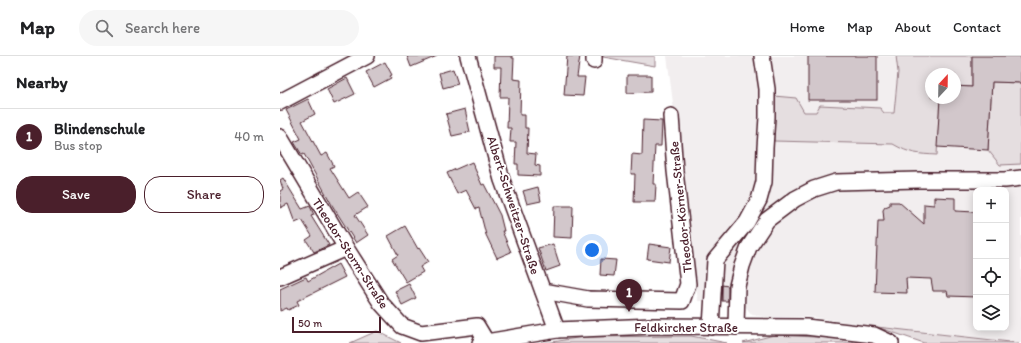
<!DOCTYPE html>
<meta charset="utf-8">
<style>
body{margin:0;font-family:Itim,sans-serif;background:#f6f6f6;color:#202124}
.controls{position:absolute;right:12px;bottom:12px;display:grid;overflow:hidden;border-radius:8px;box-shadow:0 2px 10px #0003}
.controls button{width:36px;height:36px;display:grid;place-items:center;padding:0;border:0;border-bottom:1px solid #e0e0e0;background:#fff;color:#202124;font:20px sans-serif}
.compass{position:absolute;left:645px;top:12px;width:36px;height:36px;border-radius:50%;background:#fff;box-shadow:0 2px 10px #0003;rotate:22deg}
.scale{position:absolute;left:12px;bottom:10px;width:89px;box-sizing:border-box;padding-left:4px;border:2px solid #4a1f2b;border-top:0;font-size:11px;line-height:14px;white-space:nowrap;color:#4a1f2b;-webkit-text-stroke:3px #fff;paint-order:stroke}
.you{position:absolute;left:312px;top:194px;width:14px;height:14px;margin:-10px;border:3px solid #fff;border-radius:50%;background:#1a73e8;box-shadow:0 0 0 6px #1a73e833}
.badge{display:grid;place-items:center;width:26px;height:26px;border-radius:50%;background:#4a1f2b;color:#fff;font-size:13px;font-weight:700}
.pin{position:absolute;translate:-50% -33px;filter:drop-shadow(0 1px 2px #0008)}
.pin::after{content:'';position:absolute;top:21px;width:14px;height:12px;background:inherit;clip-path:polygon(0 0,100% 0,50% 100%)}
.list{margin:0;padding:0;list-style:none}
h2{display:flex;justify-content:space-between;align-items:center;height:52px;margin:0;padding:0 16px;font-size:17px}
h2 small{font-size:13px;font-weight:400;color:#757577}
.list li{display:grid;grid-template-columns:26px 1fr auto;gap:12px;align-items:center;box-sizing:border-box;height:56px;padding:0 16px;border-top:1px solid #e0e0e0}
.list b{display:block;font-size:15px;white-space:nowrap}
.list p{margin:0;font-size:13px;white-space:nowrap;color:#757577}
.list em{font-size:13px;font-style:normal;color:#757577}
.actions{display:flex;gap:8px;padding:12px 16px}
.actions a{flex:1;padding:9px 0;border:1px solid #4a1f2b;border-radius:16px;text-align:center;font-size:14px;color:#4a1f2b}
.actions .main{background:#4a1f2b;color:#fff}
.icon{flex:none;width:22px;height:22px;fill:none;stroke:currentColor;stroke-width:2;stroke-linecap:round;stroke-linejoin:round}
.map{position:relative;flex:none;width:741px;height:287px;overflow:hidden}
header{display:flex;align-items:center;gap:24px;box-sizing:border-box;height:56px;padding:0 20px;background:#fff;border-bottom:1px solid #e0e0e0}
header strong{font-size:19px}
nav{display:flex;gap:22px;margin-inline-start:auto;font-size:14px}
.search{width:280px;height:36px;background:#f6f6f6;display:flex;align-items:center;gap:10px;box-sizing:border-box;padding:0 14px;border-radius:22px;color:#757577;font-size:15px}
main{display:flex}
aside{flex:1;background:#fff}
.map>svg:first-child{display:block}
.built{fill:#f2eeef;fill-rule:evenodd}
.green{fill:#e5dee0;stroke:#987e86}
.building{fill:#d2c7cb;stroke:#4a1f2b}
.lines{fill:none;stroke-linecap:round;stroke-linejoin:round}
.minor-casing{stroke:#4a1f2b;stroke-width:18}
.minor{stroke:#fff;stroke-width:15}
.labels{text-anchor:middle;stroke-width:4;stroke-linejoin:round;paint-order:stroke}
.street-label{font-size:13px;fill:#4a1f2b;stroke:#fff}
</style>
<header>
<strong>Map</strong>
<div class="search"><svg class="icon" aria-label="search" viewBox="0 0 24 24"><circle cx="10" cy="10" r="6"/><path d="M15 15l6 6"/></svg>Search here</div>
<nav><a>Home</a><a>Map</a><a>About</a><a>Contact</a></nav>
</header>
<main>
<aside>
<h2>Nearby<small></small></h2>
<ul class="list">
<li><span class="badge">1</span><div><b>Blindenschule</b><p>Bus stop</p></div><em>40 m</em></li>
</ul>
<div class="actions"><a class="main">Save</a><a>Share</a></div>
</aside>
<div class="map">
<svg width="741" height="287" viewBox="0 0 741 287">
<rect width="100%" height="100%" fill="#fff"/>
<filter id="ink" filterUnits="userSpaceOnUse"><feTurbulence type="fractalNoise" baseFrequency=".025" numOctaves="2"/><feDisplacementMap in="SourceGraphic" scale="8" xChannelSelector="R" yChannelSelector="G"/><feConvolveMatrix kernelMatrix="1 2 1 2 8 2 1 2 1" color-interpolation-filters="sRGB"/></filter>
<g filter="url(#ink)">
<path class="built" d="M387 0H741V287L597 271 531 261H487L472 259 462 246 418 245ZM651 18H675V42H651ZM696 134H726V272H696Z"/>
<g class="green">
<path d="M323 0H375V10L323 1Z"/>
<path d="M616 0H692V31L675 30V18H651V42H660L657 99C638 98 630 98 613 88L494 85V40L516 42 524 56H536L540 49 600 52 604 57H614L618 16Z"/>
<path d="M712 26 741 27V108L720 109 708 94Z"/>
<path d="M597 271 739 287H644Z"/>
<path d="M97 275 121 287H70Z"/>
<path d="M494 279 576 283 589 287H463Z"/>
<path d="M411 280 447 287H266L303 281Z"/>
</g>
<g class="building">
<path d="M127 0H157L131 11Z"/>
<path d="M214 0H232V2H234L233 23 241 24 240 59H245V72H248L247 97 256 98 255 109 260 110V120L238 119V108H235L236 86H230L231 72H227L228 41H220L221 11H214Z"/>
<path d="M287 0H300L297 21H305L303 40 284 39Z"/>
<rect x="528" y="0" width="69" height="44"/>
<path d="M692 0H741V27L712 26 708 94 657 91 660 42H675V30L692 31Z"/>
<path d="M105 6 112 19 110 20 111 22 94 31 86 16Z"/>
<path d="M173 13 178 28 163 32 159 17Z"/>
<path d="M347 19H371V36L347 37Z"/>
<path d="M67 22 75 38 54 48 47 33Z"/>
<path d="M28 43 35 58 22 65 41 100 47 97 54 110 50 112 69 142 78 136 88 151 75 159 88 179 76 187 52 149 24 98 22 99 14 86 21 83 6 54Z"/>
<path d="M185 53 190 76 172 80 166 58Z"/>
<path d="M363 64 382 65 381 90H375L373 128H376L375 146H354L355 118H351L352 98 362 99Z"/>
<path d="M192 106 202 129 204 128 220 159 224 175H222L231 196 217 202 206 179 199 152 196 153 186 134 177 138 167 117Z"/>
<path d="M3 122 22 153 30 150 34 159 31 160 49 189 34 196 26 184 32 180 22 164 15 167 8 148 0 152V135L3 133 0 124Z"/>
<path d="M258 131 261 145 247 148 243 135Z"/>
<path d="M654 141 675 142V155L696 156V241L668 240 667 235H653L651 223 626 222 627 237 595 236 598 165H604L603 154 605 151 610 149V146H619L644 168V148L654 149Z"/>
<path d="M274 150H293L292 182 273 181Z"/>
<path d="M125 170 138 193 139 192 148 206 140 211 143 216 126 226 112 203 118 199 108 180Z"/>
<path d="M273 188 280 210 266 215 258 192Z"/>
<path d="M369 188 391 191 389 206 367 203Z"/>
<path d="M321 203 336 204 334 220 320 219Z"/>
<path d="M58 208 65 221 17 245 19 249 8 254 7 252 0 255V233L26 221 28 225Z"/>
<path d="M129 228 136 242 122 249 115 235Z"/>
<path d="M442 229 448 230V245H442Z"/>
</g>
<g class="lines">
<defs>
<g id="minor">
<path d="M188 0 222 124 277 274"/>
<path d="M314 5V0"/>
<path d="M0 46 87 0"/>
<path d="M0 81 66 192 101 247 122 270 141 277 197 270 206 285"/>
<path d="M0 221 66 192"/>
<path d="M263 235 308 243 402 245 408 228 395 115 391 60"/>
<path d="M431 271 435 204 467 166 479 144 484 126 485 92 487 61V33L482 0"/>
<path d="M456 271 457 230 462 210 469 191 487 164 515 143 534 133 556 126 639 124H725L741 122"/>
<path d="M200 287 277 274 373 270 526 271 594 279 611 287"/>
</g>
</defs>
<use href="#minor" class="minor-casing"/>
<use href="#minor" class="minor"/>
</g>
</g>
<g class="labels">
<g class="street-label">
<text transform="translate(234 149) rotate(72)" y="5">Albert-Schweitzer-Straße</text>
<text transform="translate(400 151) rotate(-96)" y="5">Theodor-Körner-Straße</text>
<text transform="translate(71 197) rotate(57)" y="5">Theodor-Storm-Straße</text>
<text x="406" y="276">Feldkircher Straße</text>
</g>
</g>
</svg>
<div class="controls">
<button>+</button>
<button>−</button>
<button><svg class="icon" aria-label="locate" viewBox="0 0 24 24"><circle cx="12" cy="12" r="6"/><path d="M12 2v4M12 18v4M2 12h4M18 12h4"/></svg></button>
<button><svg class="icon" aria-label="layers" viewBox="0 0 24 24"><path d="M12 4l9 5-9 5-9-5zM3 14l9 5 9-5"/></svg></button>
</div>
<svg class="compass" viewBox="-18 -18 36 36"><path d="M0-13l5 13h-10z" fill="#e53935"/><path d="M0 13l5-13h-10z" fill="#757577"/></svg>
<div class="scale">50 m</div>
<div class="you"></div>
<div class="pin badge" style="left:349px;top:256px">1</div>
</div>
</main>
